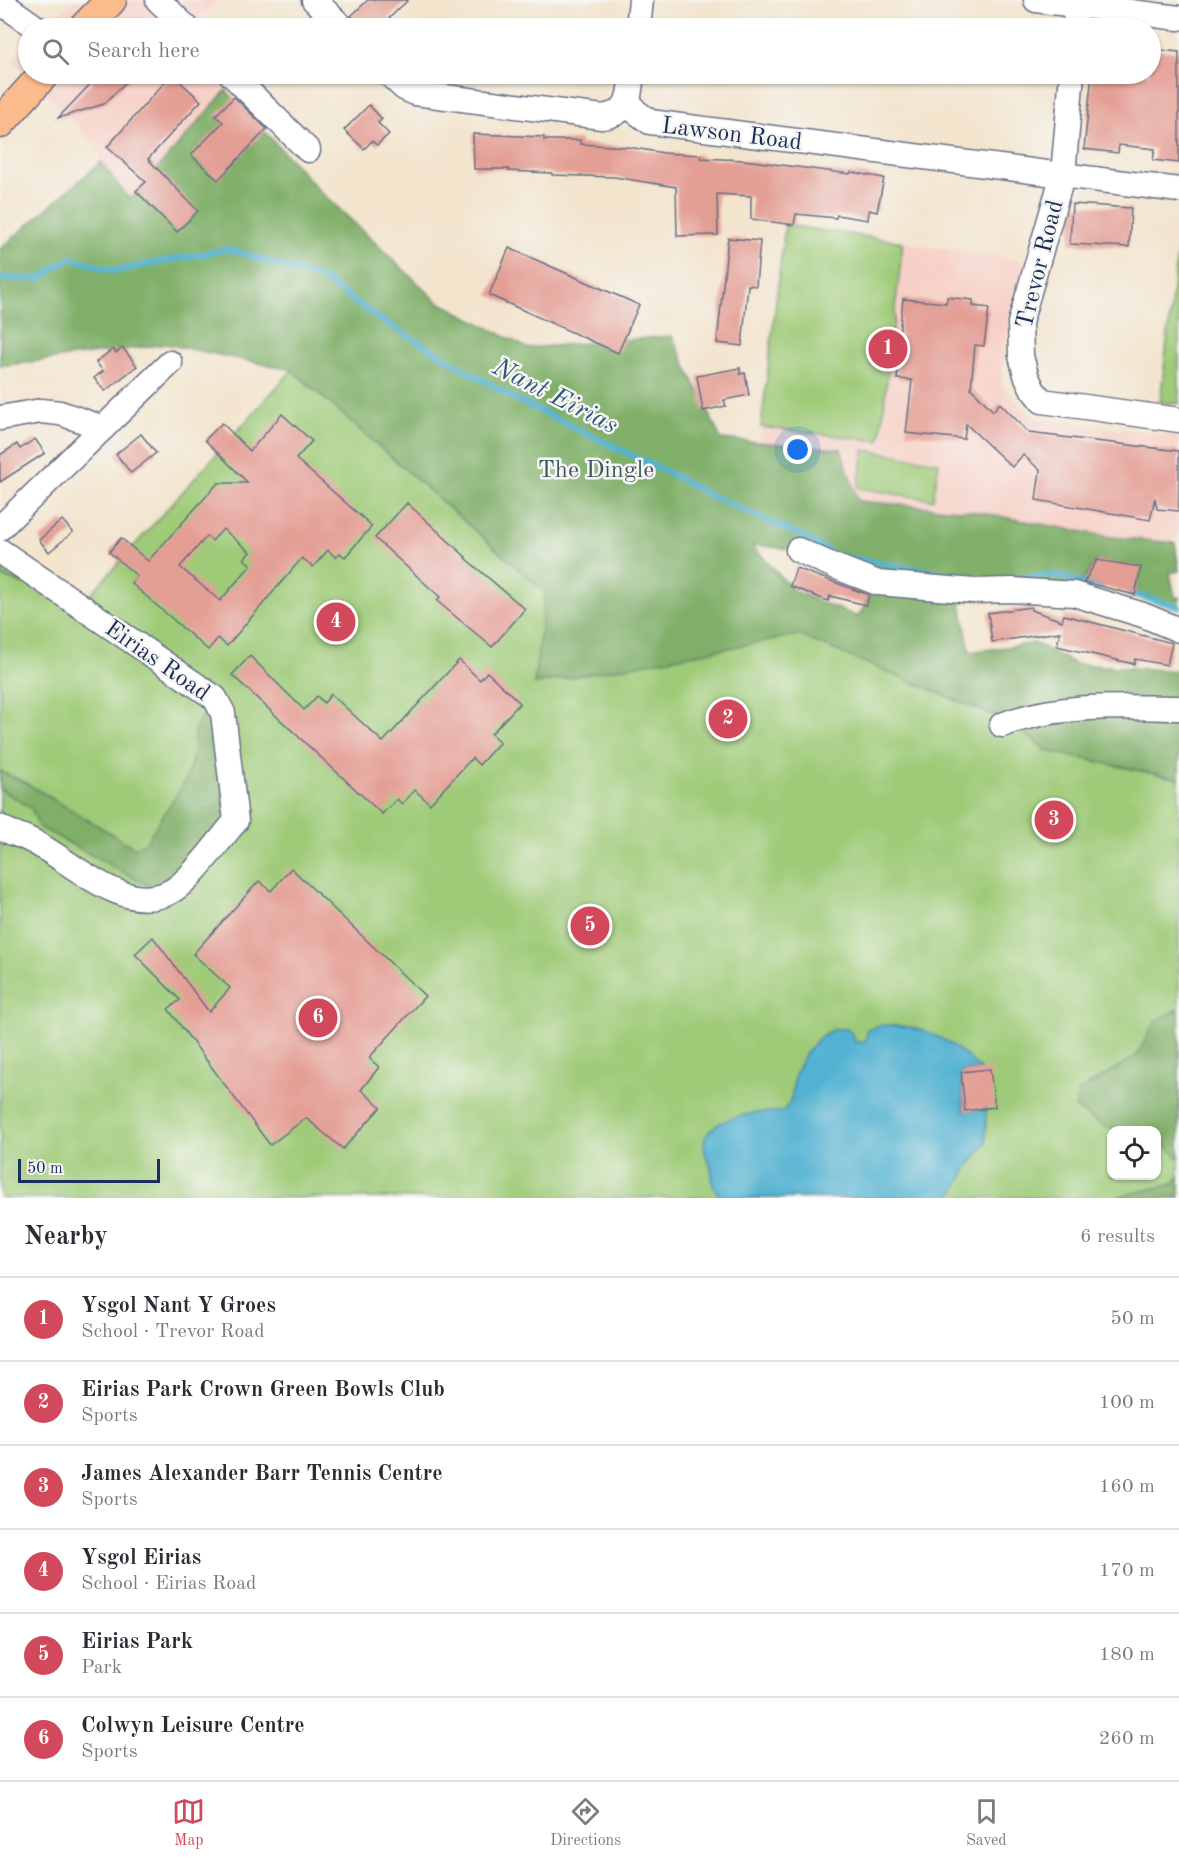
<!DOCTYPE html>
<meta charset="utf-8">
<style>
body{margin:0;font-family:"Old Standard TT",serif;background:#f7f7f7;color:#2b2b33}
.controls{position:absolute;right:18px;bottom:18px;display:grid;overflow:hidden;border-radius:12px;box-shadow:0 2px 4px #0004}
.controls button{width:54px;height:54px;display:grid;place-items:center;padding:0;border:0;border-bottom:2px solid #e1e1e2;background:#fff;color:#2b2b33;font:30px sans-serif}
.scale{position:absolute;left:18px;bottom:15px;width:142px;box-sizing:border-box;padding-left:6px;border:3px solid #1b2f5e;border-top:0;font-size:16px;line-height:21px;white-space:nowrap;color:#1b2f5e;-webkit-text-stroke:4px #f6f6f2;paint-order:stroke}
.you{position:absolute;left:798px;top:450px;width:21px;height:21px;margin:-15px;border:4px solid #fff;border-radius:50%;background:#1a73e8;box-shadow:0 0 0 9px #1a73e833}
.badge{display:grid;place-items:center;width:39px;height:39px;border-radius:50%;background:#d1495b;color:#fff;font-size:20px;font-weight:700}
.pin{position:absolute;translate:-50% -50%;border:3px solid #fff;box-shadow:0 2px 6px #0006}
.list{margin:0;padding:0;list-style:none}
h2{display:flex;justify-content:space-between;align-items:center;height:78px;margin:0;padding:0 24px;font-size:26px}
h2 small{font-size:20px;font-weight:400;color:#7c7c81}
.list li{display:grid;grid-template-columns:39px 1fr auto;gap:18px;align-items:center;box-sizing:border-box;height:84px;padding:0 24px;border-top:2px solid #e1e1e2}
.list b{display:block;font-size:22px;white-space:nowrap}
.list p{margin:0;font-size:20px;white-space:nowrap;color:#7c7c81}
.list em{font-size:20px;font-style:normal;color:#7c7c81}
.icon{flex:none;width:33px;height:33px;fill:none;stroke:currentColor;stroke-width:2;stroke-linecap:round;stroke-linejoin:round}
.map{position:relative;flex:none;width:1179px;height:1198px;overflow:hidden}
.search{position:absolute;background:#fff;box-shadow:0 2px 4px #0004;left:18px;right:18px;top:18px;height:66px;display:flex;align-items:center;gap:15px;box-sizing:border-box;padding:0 21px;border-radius:33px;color:#7c7c81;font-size:22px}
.sheet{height:582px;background:#fff}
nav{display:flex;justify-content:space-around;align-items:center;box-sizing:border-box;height:84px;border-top:2px solid #e1e1e2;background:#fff;font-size:16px;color:#7c7c81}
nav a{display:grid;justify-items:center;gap:3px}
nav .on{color:#d1495b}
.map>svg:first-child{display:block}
.built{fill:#f7d1c7}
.green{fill:#9fcb78;stroke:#5d7d6b;stroke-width:1.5;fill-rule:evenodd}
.forest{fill:#7faf68;stroke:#4d6f63;stroke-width:1.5;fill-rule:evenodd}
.water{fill:#52b2d1;stroke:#367098;stroke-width:1.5}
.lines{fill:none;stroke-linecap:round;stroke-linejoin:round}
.stream{stroke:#52b2d1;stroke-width:6}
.building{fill:#e49f95;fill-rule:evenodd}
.minor-casing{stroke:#676e85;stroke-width:27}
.major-casing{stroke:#676e85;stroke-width:33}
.minor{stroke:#fff;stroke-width:24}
.major{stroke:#fbbb8d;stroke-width:30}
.labels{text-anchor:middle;stroke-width:5;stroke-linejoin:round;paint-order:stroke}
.street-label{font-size:24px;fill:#1b2f5e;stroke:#f6f6f2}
.park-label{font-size:24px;fill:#3c5664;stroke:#f6f6f2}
.water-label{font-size:26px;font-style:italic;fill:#2c5680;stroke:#f6f6f2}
</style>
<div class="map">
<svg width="1179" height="1198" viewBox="0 0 1179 1198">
<rect width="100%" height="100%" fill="#f6f6f2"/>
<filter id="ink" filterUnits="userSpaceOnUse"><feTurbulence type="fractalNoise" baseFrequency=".0167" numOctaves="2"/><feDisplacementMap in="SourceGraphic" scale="12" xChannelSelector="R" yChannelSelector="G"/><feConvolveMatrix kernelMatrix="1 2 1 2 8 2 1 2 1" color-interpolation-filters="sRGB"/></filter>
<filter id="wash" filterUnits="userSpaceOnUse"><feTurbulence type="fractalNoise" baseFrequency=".008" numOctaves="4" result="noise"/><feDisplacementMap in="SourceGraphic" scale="24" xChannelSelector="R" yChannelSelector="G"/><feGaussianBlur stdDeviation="1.35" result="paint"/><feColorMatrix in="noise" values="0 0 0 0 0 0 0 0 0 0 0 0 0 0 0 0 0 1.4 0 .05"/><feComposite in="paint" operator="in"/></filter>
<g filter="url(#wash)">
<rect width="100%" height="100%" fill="#f3e4cd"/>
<g class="built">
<path d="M74 0H219L187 28H44Z"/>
<path d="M28 44V74H231L237 79 129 201 101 162 97 146 11 60Z"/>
<path d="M785 225 1025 261 1010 312 1001 385 1023 409 1039 419 1179 436V536L1168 542 1111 537 971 511 858 501 841 449 759 442Z"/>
</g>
<g class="green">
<path d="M785 225 903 242 880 441 761 427Z"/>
<path d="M1179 237V404L1160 402Z"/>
<path d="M292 370 545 592 535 684 798 634 1009 722 1179 719V1198H0V553L80 606ZM1112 1130H1156V1176H1112Z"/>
<path d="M864 450 939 462 933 500 858 488Z"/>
</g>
<g class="forest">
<path d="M226 90 317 188 437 301 527 348 672 336 721 439 841 449 858 501 971 511 1111 537 1175 543 1179 571 1170 573 1175 598 1179 597V607L1135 595 1140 567 1097 560 1074 594 958 589 970 652 1035 643 1075 664 1179 671V779L1047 751 1009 722 798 635 534 684 545 592 292 370 166 344 0 366V249L101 162 130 200ZM752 545 798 550 878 583 858 617 794 591Z"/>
<path d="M0 563 25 585 0 576Z"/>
<path d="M203 714 216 733 226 821 182 874 151 887 39 827 31 808 0 789V771L26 783 135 848 146 842 186 780 194 753V730Z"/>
<path d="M1179 1008V1158L1157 1137 1156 1130 1107 1128 1075 1108 1078 1092 1136 1056 1156 1021Z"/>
<path d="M1179 1176V1198H1121L1120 1196 1173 1184Z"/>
</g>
<path class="water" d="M880 1025C923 1024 951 1039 980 1069L961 1072 964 1111 986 1109V1143L968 1167 953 1194 943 1198H721C710 1183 714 1184 711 1168 709 1161 704 1154 704 1146 703 1116 760 1111 781 1112 798 1097 789 1088 797 1070 806 1050 823 1025 847 1029L853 1035 855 1042H866L867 1030Z"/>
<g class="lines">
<g class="stream">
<path d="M0 278 39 279 70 258 114 271 228 249 321 278 378 318 515 399 675 476 705 493 801 536 830 552"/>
<path d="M839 556 983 580"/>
<path d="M1008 579 1052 575 1101 586"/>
<path d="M1129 593 1179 607"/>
</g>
</g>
<g id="blocks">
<g class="building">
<path d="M368 0H408L379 28H364L351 16Z"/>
<path d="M1150 49 1179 52V163L1153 160 1155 149 1119 145 1118 153 1084 149 1092 74H1150Z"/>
<path d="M100 74H134L104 104 58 118Z"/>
<path d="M172 74 201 101 148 159 198 211 177 232 136 191 146 182 107 147Z"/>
<path d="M234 97 267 129 218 180 191 155 223 122 215 116Z"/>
<path d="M369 105 382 119 378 123 389 134 377 145 372 141 364 149 344 130Z"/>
<path d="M473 134 544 137V140H580V144L628 147 664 153 701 155 700 158 744 160 850 174 851 172 884 178 877 212 869 210 868 220 837 215 836 218 796 214 794 225 751 219V196L717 194 718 235 677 236 676 187 614 177 552 175V173L508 171 509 169H474Z"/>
<path d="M1072 204 1131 208 1129 247 1070 244Z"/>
<path d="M728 238 760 241 756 286 748 285 742 346 717 343Z"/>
<path d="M509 248 639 305 618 353 489 295Z"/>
<path d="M947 297 973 300V306L989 308 984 346 975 345 971 388 993 411 1000 403 1029 433 1179 451V511L1157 509 1155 498 1150 520 1036 500 1040 470 1023 455 1012 467 966 424 964 439 906 433 912 380 897 379 902 334H899L903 299 946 303Z"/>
<path d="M123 348 137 366 105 391 94 378 103 371 96 362 113 349 116 353Z"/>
<path d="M740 368V374L745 373 749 395 724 400 726 406 703 411 697 376Z"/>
<path d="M282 414 312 441 296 459 372 526 345 557 340 553 336 558 328 550 313 567 302 558 227 646 218 638 208 650 131 583 137 576 109 552 121 538 148 561 218 483H248L205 440 222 423 250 451ZM223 529 250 552 244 559 251 565 220 601 180 567 207 536 212 541Z"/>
<path d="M141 434 156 453 131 473 116 454Z"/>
<path d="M35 439 45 453 0 482V455L17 444 20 449Z"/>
<path d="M407 503 466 557 465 558 525 609 492 647 437 601 440 597 375 538Z"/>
<path d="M62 520 73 532 49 552 39 540Z"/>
<path d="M1097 560 1141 567 1135 595 1084 582Z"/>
<path d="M796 568 869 595 866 605 830 596 828 601 790 586Z"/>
<path d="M1031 607V610L1062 621 1064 615 1172 643 1167 665 1135 659 1134 664 1057 646 1060 632 992 642 988 613Z"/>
<path d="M250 656 304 710 317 696 324 703 331 694 383 742 459 660 480 680 487 672 520 703 491 734 500 742 479 765 472 758 430 804 415 790 402 804 397 799 382 814 232 675Z"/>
<path d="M291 868 425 996 369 1058 379 1067 361 1090 381 1107 343 1149 306 1118 270 1145 168 1009 180 1000 135 954 153 937 209 1012 230 988 193 954 259 881 271 891Z"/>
<path d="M990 1069 995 1107 965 1111 961 1072Z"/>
</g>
</g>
</g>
<g filter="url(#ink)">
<use href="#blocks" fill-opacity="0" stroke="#676e85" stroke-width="1.5"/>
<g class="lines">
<defs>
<g id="minor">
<path d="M158 0 187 28"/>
<path d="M314 0 343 28"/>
<path d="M1036 0 1179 18"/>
<path d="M0 2 37 28"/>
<path d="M638 28 641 0"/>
<path d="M1075 28 1076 0"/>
<path d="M231 74 308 150"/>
<path d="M389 74 404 88 415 93 602 117C630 113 629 97 632 74"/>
<path d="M1072 74 1063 174 1020 323 1021 356 1026 375 1033 390 1042 401 1179 420"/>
<path d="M628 100 635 111 650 122 1179 190"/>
<path d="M0 418 41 411 60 413 103 428"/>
<path d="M0 528 170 363"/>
<path d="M798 550 834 566 878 583 974 591 1012 590 1074 594 1143 615 1179 630"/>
<path d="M0 551 215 698 223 713 236 821C219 840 191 881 170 892 123 916 70 859 30 840 20 835 9 833 0 827"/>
<path d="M1002 725C1058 703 1121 707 1179 708"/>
</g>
<g id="major">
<path d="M84 28 111 0"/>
<path d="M0 123 44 74"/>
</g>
</defs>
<use href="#minor" class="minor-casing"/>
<use href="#major" class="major-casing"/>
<use href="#minor" class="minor"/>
<use href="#major" class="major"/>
</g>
</g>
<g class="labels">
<g class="street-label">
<text transform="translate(732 133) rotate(7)" y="8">Lawson Road</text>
<text transform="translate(1039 264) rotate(-76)" y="8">Trevor Road</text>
<text transform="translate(158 660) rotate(35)" y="8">Eirias Road</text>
</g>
<g class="park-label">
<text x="596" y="477">The Dingle</text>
</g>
<g class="water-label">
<text transform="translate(556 395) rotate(27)" y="9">Nant Eirias</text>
</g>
</g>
</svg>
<div class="controls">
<button><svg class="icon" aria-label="locate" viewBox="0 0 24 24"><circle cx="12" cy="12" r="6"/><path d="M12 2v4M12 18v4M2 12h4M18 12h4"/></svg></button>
</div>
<div class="scale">50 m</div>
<div class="you"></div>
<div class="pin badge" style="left:888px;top:349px">1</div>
<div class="pin badge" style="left:728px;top:719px">2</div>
<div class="pin badge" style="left:1054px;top:820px">3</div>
<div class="pin badge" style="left:336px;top:622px">4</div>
<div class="pin badge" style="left:590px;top:926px">5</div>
<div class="pin badge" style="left:318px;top:1018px">6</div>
<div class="search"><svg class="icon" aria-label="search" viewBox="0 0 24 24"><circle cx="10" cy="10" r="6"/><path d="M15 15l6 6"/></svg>Search here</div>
</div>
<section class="sheet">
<h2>Nearby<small>6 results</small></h2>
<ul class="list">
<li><span class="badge">1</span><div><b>Ysgol Nant Y Groes</b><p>School · Trevor Road</p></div><em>50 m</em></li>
<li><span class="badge">2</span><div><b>Eirias Park Crown Green Bowls Club</b><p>Sports</p></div><em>100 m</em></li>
<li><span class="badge">3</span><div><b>James Alexander Barr Tennis Centre</b><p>Sports</p></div><em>160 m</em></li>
<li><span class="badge">4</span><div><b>Ysgol Eirias</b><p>School · Eirias Road</p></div><em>170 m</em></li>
<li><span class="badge">5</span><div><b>Eirias Park</b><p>Park</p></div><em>180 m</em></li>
<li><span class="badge">6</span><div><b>Colwyn Leisure Centre</b><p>Sports</p></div><em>260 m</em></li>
</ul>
</section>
<nav>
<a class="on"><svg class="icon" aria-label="map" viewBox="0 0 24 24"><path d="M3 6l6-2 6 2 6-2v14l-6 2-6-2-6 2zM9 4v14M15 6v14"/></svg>Map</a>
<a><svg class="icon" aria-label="directions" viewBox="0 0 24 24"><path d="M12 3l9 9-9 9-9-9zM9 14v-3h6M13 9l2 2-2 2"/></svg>Directions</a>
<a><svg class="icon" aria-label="saved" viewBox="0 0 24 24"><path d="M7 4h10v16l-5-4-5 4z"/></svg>Saved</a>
</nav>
